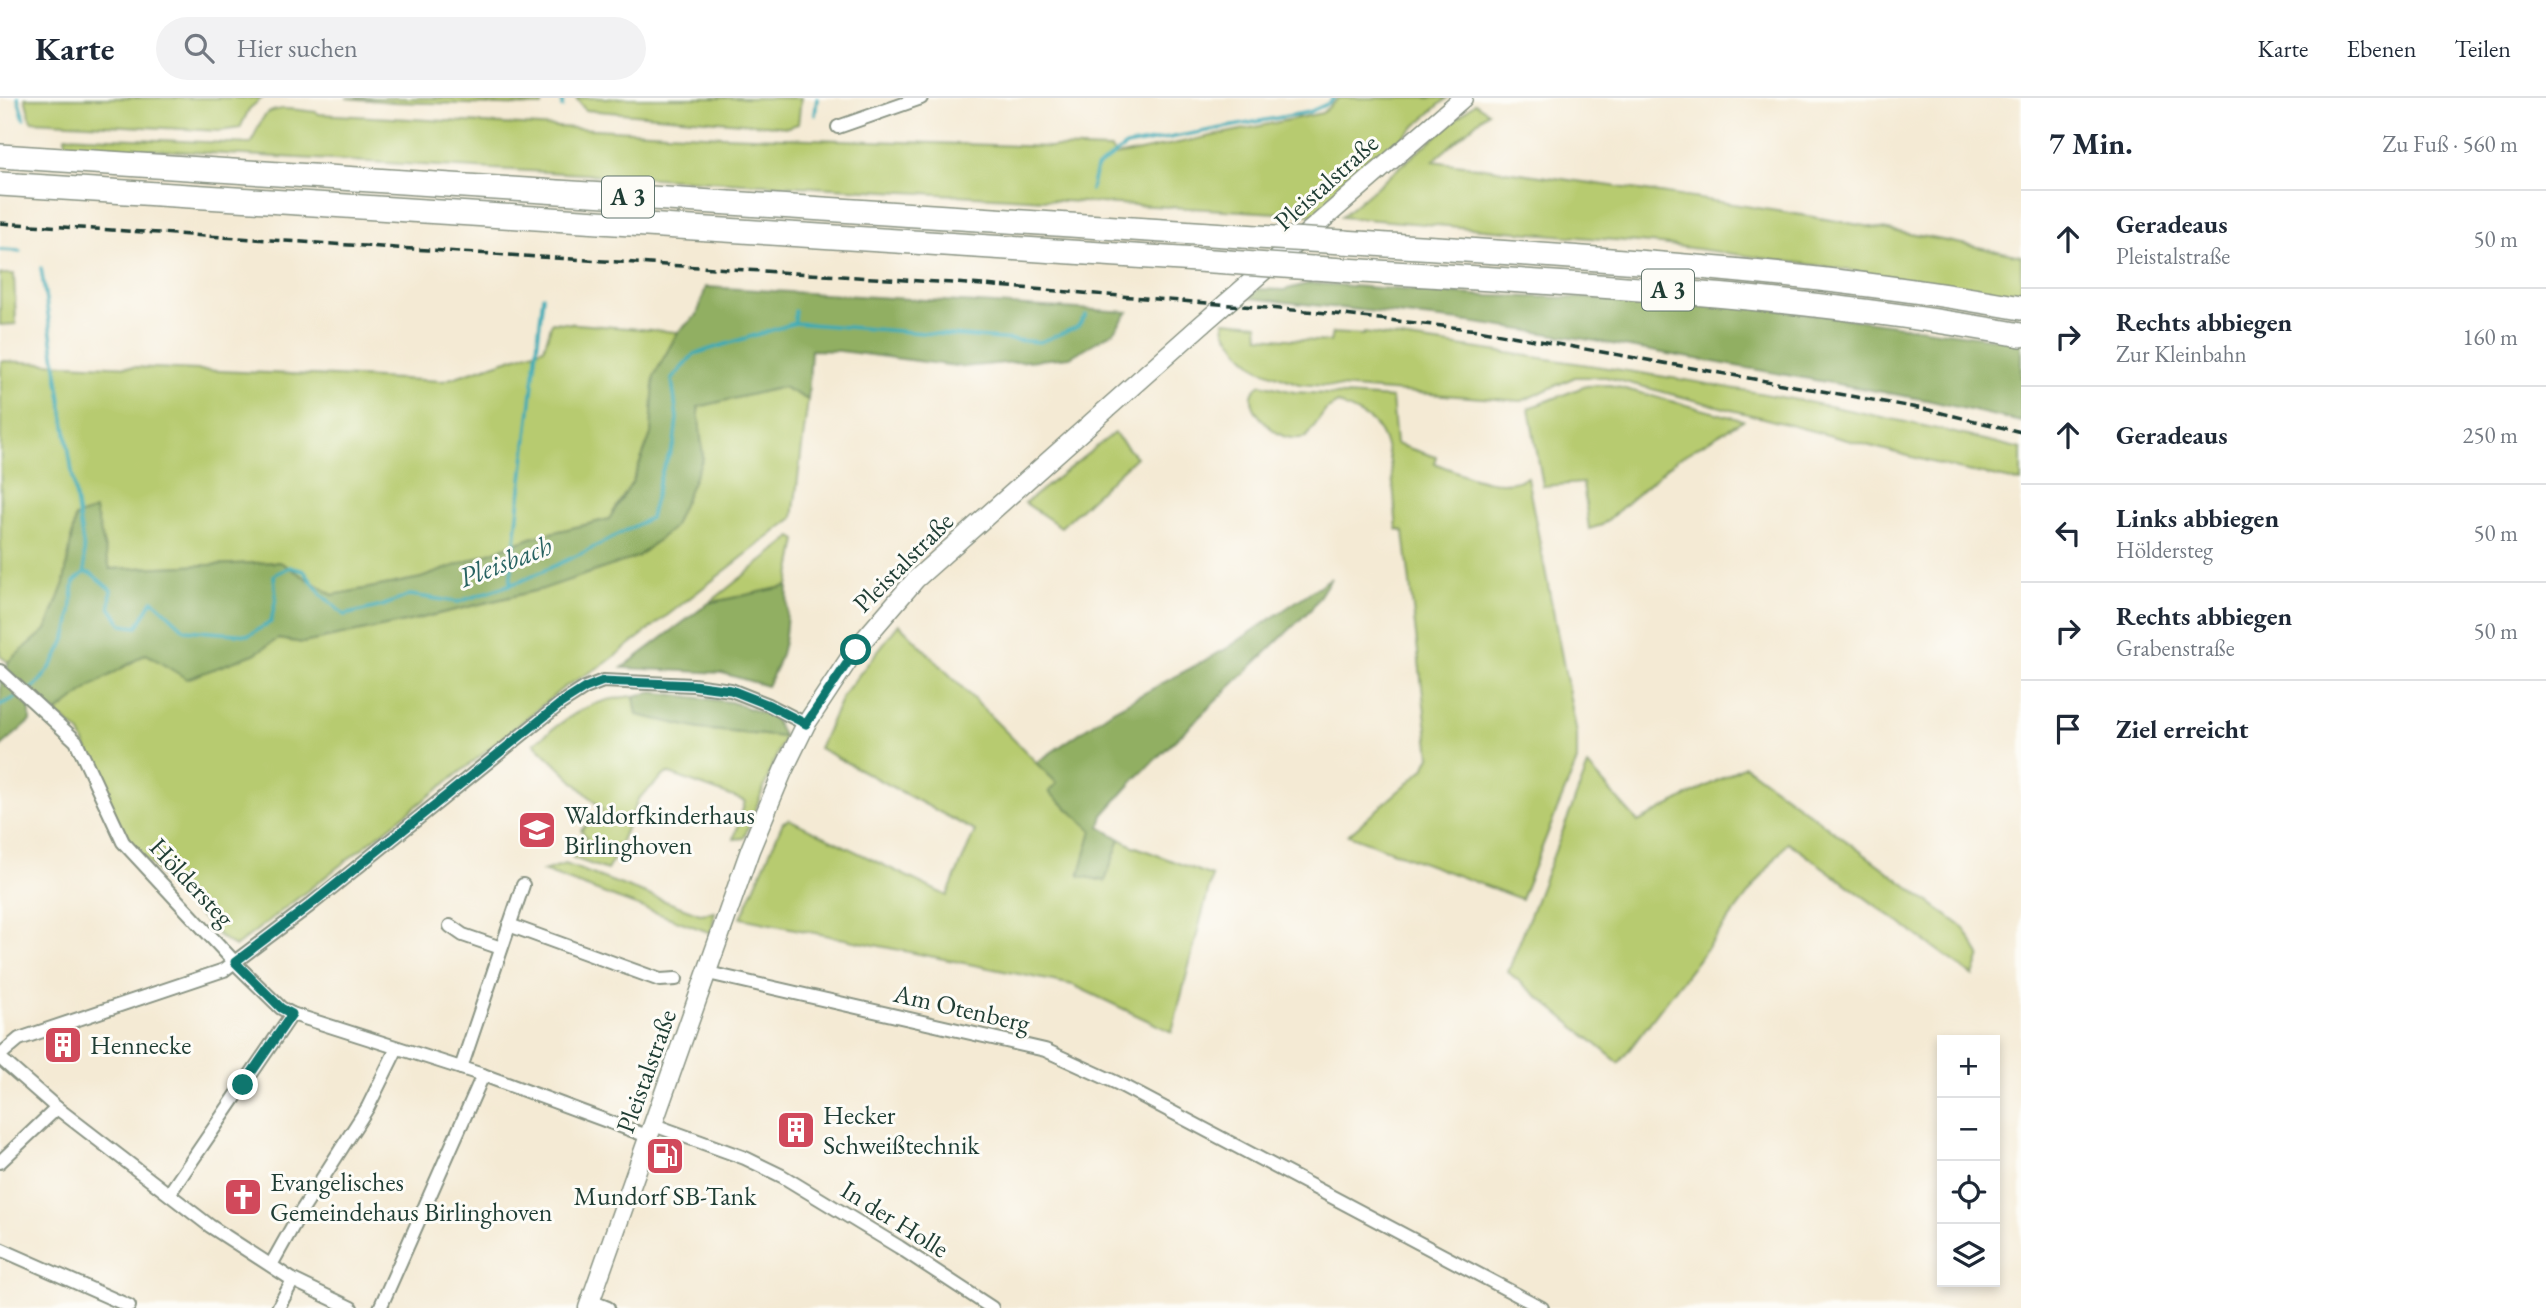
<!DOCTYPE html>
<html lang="de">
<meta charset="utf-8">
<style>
body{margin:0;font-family:"EB Garamond",serif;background:#f2f2f3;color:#1f2937}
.controls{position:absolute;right:21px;bottom:21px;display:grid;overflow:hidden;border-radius:0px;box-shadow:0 4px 10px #0003}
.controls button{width:63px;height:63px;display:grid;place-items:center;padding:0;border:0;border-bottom:2px solid #e0e1e3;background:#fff;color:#1f2937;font:35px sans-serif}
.stop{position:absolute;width:21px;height:21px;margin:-16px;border:5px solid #0f766e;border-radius:50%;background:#fff}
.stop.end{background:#0f766e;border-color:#fff;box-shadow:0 2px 7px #0008}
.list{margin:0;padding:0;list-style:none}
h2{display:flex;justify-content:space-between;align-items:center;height:91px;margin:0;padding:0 28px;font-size:30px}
h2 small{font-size:23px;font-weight:400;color:#747a83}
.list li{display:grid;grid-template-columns:46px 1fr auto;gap:21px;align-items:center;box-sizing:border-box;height:98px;padding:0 28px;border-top:2px solid #e0e1e3}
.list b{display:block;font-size:26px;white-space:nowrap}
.list p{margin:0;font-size:23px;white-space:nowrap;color:#747a83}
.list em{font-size:23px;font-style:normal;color:#747a83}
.icon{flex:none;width:38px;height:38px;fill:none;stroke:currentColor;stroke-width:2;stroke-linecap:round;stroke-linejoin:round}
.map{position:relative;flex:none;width:2021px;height:1210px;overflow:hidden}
header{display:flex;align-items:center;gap:42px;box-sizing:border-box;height:98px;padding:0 35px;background:#fff;border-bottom:2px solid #e0e1e3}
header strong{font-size:33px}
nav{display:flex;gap:38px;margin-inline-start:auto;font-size:24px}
.search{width:490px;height:63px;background:#f2f2f3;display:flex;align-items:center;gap:18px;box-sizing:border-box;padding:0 24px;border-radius:38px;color:#747a83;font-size:26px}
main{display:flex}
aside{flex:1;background:#fff}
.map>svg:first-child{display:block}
.green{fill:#b7cb6f;stroke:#6b8452;stroke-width:2}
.forest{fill:#91af62;stroke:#58764b;stroke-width:2}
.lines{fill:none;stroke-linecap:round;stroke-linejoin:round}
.stream{stroke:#39aab6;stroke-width:3.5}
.street-casing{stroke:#8a9484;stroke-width:16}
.secondary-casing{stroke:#8a9484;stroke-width:21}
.highway-casing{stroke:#8a9484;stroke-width:26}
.street{stroke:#fff;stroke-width:12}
.secondary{stroke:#fff;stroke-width:18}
.highway{stroke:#fff;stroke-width:23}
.rail{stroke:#1f3d34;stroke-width:3.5;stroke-dasharray:10 5;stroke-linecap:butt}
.highway-bridge-casing{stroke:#8a9484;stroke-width:26;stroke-linecap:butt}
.highway-bridge{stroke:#fff;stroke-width:23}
.route{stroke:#0f766e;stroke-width:9}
.labels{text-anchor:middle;stroke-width:6;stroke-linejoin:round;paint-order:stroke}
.shield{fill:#fdfcf7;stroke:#62766e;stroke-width:2}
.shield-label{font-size:24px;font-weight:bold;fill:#1f3d34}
.street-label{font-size:26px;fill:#1f3d34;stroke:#fdfcf7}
.poi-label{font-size:26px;fill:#1f3d34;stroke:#fdfcf7;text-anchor:start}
.water-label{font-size:28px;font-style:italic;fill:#286362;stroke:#fdfcf7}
</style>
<header>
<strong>Karte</strong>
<div class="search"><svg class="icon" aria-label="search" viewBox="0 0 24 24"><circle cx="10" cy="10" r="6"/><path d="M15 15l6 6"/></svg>Hier suchen</div>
<nav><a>Karte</a><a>Ebenen</a><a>Teilen</a></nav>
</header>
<main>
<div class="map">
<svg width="2021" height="1210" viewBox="0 0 2021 1210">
<rect width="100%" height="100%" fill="#fdfcf7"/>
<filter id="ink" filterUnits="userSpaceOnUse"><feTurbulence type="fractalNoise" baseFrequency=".0143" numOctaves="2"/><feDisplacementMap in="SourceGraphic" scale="14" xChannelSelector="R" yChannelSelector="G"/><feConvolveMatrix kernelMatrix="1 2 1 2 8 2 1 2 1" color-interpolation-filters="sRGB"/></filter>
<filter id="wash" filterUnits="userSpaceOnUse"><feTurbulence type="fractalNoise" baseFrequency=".00686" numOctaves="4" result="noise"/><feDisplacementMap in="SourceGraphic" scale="28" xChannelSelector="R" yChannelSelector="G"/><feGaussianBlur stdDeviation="1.57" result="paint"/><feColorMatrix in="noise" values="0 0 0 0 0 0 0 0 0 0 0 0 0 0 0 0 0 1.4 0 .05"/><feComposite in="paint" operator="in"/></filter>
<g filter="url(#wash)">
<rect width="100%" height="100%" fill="#f4ead4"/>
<g class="green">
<path d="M25 0H262L249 11 240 30 220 33 31 23Z"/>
<path d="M346 0H542V8L393 4Z"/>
<path d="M576 0H801L798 26 788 29 585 12Z"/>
<path d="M1339 0H1447L1315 117 66 47 65 38 251 46C255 38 258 27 263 20 273 5 301 13 316 14L318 16 722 38 1111 51 1116 58 1322 15Z"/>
<path d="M1475 5 1488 14 1433 63C1630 90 1827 117 2021 158V201L1829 169 1661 146 1341 119Z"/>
<path d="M0 176H14L16 226 0 227Z"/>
<path d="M1224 223 1258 226 1259 239 1330 244 1332 235 1363 237 1364 235C1584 265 1805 296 2021 351V384L1958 371 1606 279H1575L1522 303 1299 286 1259 271 1244 258 1225 233Z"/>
<path d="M552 224 678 234 654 278 651 336 633 383 609 421 534 439 421 480 333 497 280 464 110 471 94 413 75 420 64 485 46 532 8 564 0 558 1 263 443 283 544 250Z"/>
<path d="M1261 286 1294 294 1392 300 1396 346 1436 359 1434 365C1462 375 1498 395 1527 379L1577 636V663L1521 801 1348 737 1424 671 1430 658 1404 434 1397 431C1393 401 1395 345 1372 324 1363 316 1348 311 1338 305L1326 312 1306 339C1298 341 1291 341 1283 338 1266 330 1237 300 1261 286Z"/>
<path d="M1610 287 1743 322 1676 362 1602 427 1589 431 1583 385 1543 388 1529 310 1586 288Z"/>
<path d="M783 289 808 302 793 420 606 565 563 590 473 664 235 849 218 837 133 748 118 723 80 635 56 615 90 589 146 556H254L278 541 303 545 405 524 543 491 703 360 698 309Z"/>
<path d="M1114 335 1136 359 1061 429 1025 405Z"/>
<path d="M792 439 797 442 788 488 709 505Z"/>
<path d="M899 526 1057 685 1049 694 1092 732 1105 783 1120 741 1131 747 1212 778 1172 934 1073 887 741 820 783 724 789 721 947 798 975 733 819 650 843 597Z"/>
<path d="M634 598 637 617 700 631 784 639 744 740 734 741 745 703 667 675 638 701 614 760 607 772 573 760V752L587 740 581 732 603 712 534 645C569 619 588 601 634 598Z"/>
<path d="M1588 668 1638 724 1745 668 1964 830 1980 857 1973 878 1788 744 1619 965 1508 874Z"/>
<path d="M565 766 700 816 715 814 711 835 543 773Z"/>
</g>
<g class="forest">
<path d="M1310 185 1489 198 1586 200 1651 206H1738L2021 244V324L1927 302 1584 241 1469 224 1249 200 1258 191 1284 192Z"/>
<path d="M706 189 1128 214 1113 234 1070 259 963 269 840 253 811 252 808 302 783 289 698 309 703 360 673 430 637 459 543 491 405 524 303 545 278 541 254 556 187 581 146 556 90 589 56 615 7 571 8 564 46 532 64 485 75 419 95 412 110 471 280 464 333 497 421 480 534 439 609 421 633 383 651 336 654 278 678 234 697 217Z"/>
<path d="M1331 480 1312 510 1135 681 1103 717 1100 729 1120 741 1105 783 1079 778 1092 732 1049 694 1057 685 1036 665 1113 612 1226 551Z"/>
<path d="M788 488C786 530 788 551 767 588L722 575 622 570 709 505Z"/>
<path d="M1 580 30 610V623L0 649Z"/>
<path d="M653 594 731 604 773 619 784 639 700 631 637 617 634 598Z"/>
</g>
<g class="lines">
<g class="stream">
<path d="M18 0 24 21"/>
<path d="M562 9 563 0"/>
<path d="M815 17 817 0"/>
<path d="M1091 92 1096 70 1126 48 1309 14 1329 5 1334 0"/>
<path d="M0 152 20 153"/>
<path d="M41 170 84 453 85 474"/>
<path d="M795 213V225"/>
<path d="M510 487 543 198"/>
<path d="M28 593C44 585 66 546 69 528 72 514 72 498 74 484L85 474 92 476 111 492 110 509 122 527 137 529 153 502 185 532 249 537 271 524 276 500 274 477 290 469 304 473 321 496 344 517 382 508 410 497 458 504 521 483 589 452 650 420 662 373 674 346 677 320 672 281 694 256 795 225 1040 244 1077 229 1086 217"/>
<path d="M0 607 21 597"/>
</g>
</g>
</g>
<g filter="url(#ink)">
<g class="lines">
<defs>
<g id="street">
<path d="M838 29 921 0"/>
<path d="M0 573 76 643 123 744 240 870 281 910 292 916 483 977 650 1039"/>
<path d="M509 827 660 882 676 881"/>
<path d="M450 828 463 837 501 850"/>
<path d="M708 875 1045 952 1117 985 1542 1210"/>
<path d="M0 957 19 941 224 872 309 808 560 606 585 590 603 583 693 587 731 592 769 607 806 626"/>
<path d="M0 960 57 1010 210 1128 293 1182 351 1210"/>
<path d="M461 970 523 787"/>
<path d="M654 1027 745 1060 782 1078 899 1149 992 1210"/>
<path d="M0 1064 57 1010"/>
<path d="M169 1096 292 916"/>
<path d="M0 1151 129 1208"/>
<path d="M271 1167 299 1117 368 1009 397 950"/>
<path d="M591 1203 608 1210"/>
<path d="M278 1210 293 1182"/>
<path d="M380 1210 483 977"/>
</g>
<path id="secondary" d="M588 1210 750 752 783 673 806 626 855 552 916 481 1200 228 1463 0"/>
<g id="highway">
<path d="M0 58 1257 139"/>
<path d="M0 86 1228 164"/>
<path d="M1343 144C1570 159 1796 170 2021 210"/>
<path d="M1312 170C1549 185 1787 194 2021 237"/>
</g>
</defs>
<use href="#street" class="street-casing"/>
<use href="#secondary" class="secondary-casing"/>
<use href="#highway" class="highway-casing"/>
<use href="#street" class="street"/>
<use href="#secondary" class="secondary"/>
<use href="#highway" class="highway"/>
<path class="rail" d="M0 125 984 187 1317 214 1478 232 1929 312 2021 334"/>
<defs>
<g id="highway-bridge">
<path d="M1257 139 1343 144"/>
<path d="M1228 164 1312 170"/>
</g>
</defs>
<use href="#highway-bridge" class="highway-bridge-casing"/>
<use href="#highway-bridge" class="highway-bridge"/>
</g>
</g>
<g class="lines" filter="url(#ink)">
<path class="route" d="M243 987 292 916 281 910 235 864 309 808 560 606 585 590 603 583 693 587 731 592 769 607 806 626 856 552"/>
</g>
<defs>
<symbol id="school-square" viewBox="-11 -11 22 22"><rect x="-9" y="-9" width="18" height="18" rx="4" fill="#d1495b" stroke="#fdfcf7"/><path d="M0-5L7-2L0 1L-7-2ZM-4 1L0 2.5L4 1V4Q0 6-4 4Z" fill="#fff"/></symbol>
<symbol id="building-square" viewBox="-11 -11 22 22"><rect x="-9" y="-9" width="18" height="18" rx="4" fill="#d1495b" stroke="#fdfcf7"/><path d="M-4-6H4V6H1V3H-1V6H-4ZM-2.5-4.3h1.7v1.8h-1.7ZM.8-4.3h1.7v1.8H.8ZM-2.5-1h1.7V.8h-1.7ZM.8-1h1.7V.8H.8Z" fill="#fff"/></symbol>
<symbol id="fuel-square" viewBox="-11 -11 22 22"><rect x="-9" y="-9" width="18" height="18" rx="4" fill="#d1495b" stroke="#fdfcf7"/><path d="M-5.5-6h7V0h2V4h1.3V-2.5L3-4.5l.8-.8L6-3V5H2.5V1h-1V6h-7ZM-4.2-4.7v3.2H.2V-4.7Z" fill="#fff"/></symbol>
<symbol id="church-square" viewBox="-11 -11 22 22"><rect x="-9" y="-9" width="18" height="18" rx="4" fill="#d1495b" stroke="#fdfcf7"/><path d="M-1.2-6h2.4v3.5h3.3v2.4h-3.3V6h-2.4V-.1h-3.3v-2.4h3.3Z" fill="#fff"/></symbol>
</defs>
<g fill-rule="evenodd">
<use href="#school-square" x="515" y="710" width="44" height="44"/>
<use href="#building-square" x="41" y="925" width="44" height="44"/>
<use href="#building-square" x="774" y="1010" width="44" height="44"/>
<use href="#fuel-square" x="643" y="1036" width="44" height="44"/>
<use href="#church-square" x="221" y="1077" width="44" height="44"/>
</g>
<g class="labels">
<g class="shield">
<rect x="602" y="78.5" width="52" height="41" rx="5"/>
<rect x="1642" y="171.5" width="52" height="41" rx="5"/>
</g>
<g class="shield-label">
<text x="628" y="107">A 3</text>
<text x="1668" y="200">A 3</text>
</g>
<g class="street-label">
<text transform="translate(1326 84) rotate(-42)" y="9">Pleistalstraße</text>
<text transform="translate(903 464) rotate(-45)" y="9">Pleistalstraße</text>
<text transform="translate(192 784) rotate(47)" y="9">Höldersteg</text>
<text transform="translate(962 910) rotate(13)" y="9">Am Otenberg</text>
<text transform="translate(646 973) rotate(-70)" y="9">Pleistalstraße</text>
<text transform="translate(895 1121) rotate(32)" y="9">In der Holle</text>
</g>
<g class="poi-label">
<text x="564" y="726">Waldorfkinderhaus<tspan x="564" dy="30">Birlinghoven</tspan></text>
<text x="90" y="956">Hennecke</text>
<text x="823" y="1026">Hecker<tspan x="823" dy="30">Schweißtechnik</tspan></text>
<text x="270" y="1093">Evangelisches<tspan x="270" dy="30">Gemeindehaus Birlinghoven</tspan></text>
<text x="665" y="1107" text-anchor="middle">Mundorf SB-Tank</text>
</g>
<g class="water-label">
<text transform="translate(505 463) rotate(-21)" y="10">Pleisbach</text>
</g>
</g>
</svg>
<div class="controls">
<button>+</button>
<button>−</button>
<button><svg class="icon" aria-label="locate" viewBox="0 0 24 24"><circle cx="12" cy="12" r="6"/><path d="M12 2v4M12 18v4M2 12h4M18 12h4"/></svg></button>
<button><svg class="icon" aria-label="layers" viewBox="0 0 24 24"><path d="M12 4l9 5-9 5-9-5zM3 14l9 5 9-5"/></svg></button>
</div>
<div class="stop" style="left:856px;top:552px"></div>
<div class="stop end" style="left:243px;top:987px"></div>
</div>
<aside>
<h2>7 Min.<small>Zu Fuß · 560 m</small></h2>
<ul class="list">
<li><svg class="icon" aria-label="ahead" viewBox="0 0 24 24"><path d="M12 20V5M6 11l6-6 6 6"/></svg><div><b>Geradeaus</b><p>Pleistalstraße</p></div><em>50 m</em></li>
<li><svg class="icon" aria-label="right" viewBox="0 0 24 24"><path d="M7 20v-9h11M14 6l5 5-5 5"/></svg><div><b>Rechts abbiegen</b><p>Zur Kleinbahn</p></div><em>160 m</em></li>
<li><svg class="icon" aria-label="ahead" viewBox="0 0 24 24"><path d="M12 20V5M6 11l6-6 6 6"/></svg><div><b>Geradeaus</b></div><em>250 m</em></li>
<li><svg class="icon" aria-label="left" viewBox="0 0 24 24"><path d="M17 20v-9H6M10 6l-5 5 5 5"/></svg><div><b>Links abbiegen</b><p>Höldersteg</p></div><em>50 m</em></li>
<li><svg class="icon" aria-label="right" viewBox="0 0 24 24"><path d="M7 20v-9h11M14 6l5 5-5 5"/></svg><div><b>Rechts abbiegen</b><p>Grabenstraße</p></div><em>50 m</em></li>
<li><svg class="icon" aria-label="arrive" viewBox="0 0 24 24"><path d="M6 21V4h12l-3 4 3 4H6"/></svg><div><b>Ziel erreicht</b></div></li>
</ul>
</aside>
</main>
